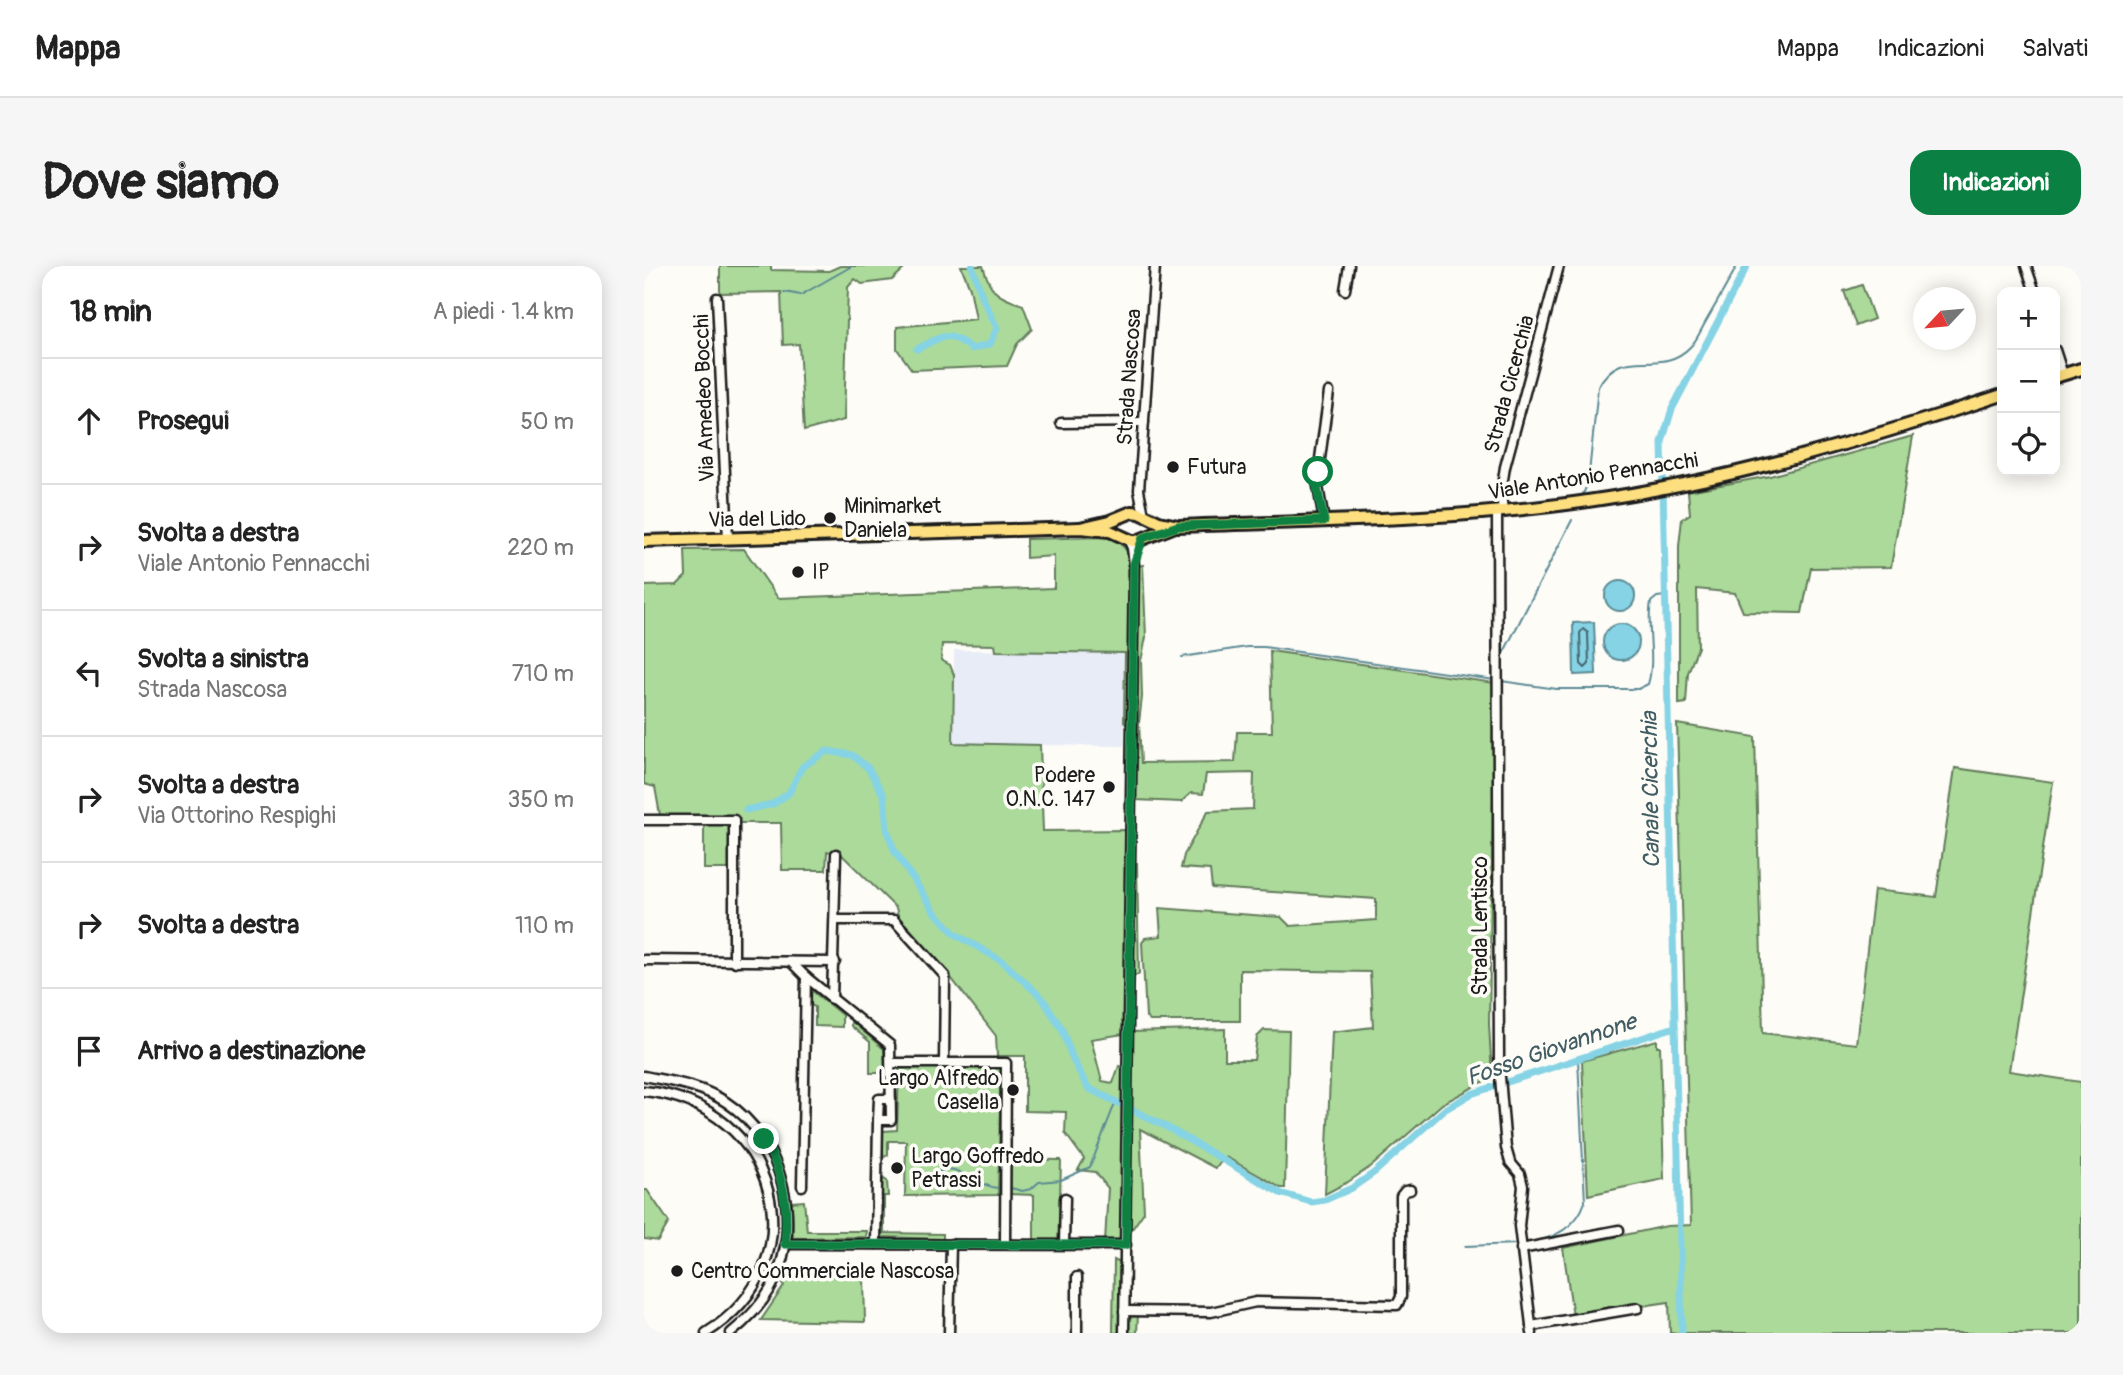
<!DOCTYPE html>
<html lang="it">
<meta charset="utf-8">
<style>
body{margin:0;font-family:Pangolin,sans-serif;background:#f6f6f6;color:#222}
.controls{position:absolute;right:21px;top:21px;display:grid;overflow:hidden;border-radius:14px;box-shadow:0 4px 18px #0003}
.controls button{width:63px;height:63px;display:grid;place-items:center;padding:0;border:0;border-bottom:2px solid #e0e0e0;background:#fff;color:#222;font:35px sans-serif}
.compass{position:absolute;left:1269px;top:21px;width:63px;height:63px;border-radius:50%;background:#fff;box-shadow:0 4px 18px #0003;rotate:244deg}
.stop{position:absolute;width:21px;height:21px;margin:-16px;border:5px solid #0b8043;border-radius:50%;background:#fff}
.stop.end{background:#0b8043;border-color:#fff;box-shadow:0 2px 7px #0008}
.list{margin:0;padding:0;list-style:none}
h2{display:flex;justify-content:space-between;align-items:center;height:91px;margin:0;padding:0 28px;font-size:30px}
h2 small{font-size:23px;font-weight:400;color:#767676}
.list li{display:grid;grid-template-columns:46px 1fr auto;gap:21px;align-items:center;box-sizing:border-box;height:126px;padding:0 28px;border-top:2px solid #e0e0e0}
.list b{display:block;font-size:26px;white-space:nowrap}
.list p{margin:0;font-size:23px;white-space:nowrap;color:#767676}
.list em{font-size:23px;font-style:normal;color:#767676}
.icon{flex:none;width:38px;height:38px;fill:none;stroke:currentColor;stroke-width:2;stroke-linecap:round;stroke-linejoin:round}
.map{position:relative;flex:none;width:1437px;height:1067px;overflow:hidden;border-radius:21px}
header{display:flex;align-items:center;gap:42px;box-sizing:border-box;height:98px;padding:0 35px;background:#fff;border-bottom:2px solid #e0e0e0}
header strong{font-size:33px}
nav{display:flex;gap:38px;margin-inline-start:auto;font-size:24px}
.intro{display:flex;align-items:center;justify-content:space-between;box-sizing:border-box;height:168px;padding:0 42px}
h1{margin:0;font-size:49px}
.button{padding:18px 32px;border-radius:21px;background:#0b8043;color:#fff;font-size:24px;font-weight:700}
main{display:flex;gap:42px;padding:0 42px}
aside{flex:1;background:#fff;border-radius:21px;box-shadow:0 4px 18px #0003}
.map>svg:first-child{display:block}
.built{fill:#e8ecf7}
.green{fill:#abda9a;stroke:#647b5b;stroke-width:2}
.water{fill:#85d3e4;stroke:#5b8a94;stroke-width:2}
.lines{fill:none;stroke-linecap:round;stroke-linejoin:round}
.shore{stroke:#46656c;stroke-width:2}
.stream{stroke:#5b8a94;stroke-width:2}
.canal{stroke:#85d3e4;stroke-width:7}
.minor-casing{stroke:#1c1c1c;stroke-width:13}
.major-casing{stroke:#1c1c1c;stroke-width:16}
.minor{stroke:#fdfcf7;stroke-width:8}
.major{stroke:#fedf80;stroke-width:10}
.route{stroke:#0b8043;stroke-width:9}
.poi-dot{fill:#1c1c1c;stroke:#fdfcf7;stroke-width:2.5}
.labels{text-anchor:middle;stroke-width:7;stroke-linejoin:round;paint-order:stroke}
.street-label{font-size:21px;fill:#1c1c1c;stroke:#fdfcf7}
.poi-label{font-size:21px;fill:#1c1c1c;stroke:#fdfcf7;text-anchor:start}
.water-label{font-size:23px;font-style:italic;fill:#415c62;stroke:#fdfcf7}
</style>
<header>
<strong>Mappa</strong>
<nav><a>Mappa</a><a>Indicazioni</a><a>Salvati</a></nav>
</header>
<div class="intro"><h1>Dove siamo</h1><a class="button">Indicazioni</a></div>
<main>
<aside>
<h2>18 min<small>A piedi · 1.4 km</small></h2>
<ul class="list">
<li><svg class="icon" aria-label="ahead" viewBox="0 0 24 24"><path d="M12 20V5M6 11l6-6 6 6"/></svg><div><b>Prosegui</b></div><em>50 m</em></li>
<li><svg class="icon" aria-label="right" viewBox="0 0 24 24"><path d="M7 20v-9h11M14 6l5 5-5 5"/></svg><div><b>Svolta a destra</b><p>Viale Antonio Pennacchi</p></div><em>220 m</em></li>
<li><svg class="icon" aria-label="left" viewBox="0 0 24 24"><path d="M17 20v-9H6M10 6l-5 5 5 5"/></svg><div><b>Svolta a sinistra</b><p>Strada Nascosa</p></div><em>710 m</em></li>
<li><svg class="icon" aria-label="right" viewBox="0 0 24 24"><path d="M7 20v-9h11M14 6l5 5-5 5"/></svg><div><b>Svolta a destra</b><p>Via Ottorino Respighi</p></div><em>350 m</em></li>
<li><svg class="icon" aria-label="right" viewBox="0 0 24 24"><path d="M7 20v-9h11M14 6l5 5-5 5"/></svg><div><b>Svolta a destra</b></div><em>110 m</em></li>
<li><svg class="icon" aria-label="arrive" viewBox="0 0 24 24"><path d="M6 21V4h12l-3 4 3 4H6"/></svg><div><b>Arrivo a destinazione</b></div></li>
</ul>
</aside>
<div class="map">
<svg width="1437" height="1067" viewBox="0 0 1437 1067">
<rect width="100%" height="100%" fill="#fdfcf7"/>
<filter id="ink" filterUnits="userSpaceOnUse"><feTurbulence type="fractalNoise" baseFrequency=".0143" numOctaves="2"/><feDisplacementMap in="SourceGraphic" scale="14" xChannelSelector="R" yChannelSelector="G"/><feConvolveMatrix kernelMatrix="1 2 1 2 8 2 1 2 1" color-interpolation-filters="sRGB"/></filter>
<g filter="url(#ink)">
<path class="built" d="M310 384 481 386 480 480 309 478Z"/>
<g class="green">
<path d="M76 0H127V4L185 5 196 0H263L248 14 218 18 211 13 204 21 200 154 160 165 155 78 139 79 137 26 76 27Z"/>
<path d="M317 0H339C347 28 353 30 379 39L388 63 373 78 363 100 268 104 253 83V61L332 53 326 22Z"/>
<path d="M1218 19 1230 53 1212 60 1200 25Z"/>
<path d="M1269 170 1247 301 1167 302 1158 347 1099 346 1091 327 1053 323 1054 381 1044 407 1042 437 1035 438V280L1038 253 1046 248 1044 225 1126 210Z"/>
<path d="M462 271C477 275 487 286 489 301L499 299 502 371 497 395 498 431 495 457 497 497 591 496 593 466H628L626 385 851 417 845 758 848 811 798 838 729 899 704 916 681 928 688 766 729 761 726 706 596 704V755H506L502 751 498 677 501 672 517 670 515 642 637 651 646 660 732 654V633L568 622 566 604 537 602 540 589 564 545 609 543 610 507 562 508 559 528 547 527 537 536 492 534V471L480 456 481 387 352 385 351 379 298 378 297 394 306 399 310 409 309 477 396 479 399 565 482 564V597H493L495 708 480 713V768L447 773 458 815 469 817 475 800 488 804V766L581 763V794H610L613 771 620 764 645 765 641 922H637L582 891 571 902 496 863 500 946 479 976H461L464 922 451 906 434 904 440 893 421 867 422 846 381 845V790H353L352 770 304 708 255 652 252 642 193 584 183 586 182 604H138L137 557H85V603H60V549H16L11 521 0 518V320L33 319 42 310 41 284 100 283 134 332 410 322V290L382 292V273Z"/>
<path d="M1033 458 1111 471 1119 767 1212 778 1230 624 1292 631 1311 502 1409 516 1365 805 1437 816V1067H1026L1025 1036 929 1050 919 982 1023 960 1047 959Z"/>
<path d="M166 723 198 749V761L171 760V741L165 738Z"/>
<path d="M207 755 240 783 241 807H226V776L207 760Z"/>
<path d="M1013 774V780H1016L1020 913 944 929 938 795Z"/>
<path d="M255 802H357L354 929 261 930 262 875H244V889L240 891 239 888V865L253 864Z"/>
<path d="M364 893 417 894 415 974 390 975V929L364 928Z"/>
<path d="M240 913 243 915 244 930H240V967L299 968V973L238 971V915Z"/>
<path d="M0 924H3L25 956 14 975 0 973Z"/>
<path d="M160 935 163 965H223L222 971 149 972 148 936Z"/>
<path d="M470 994 478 998V1040L494 1048 493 1067H469Z"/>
<path d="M139 1009 220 1010 221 1056 117 1054 140 1020 137 1014Z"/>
</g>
<g class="water">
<circle cx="976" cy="330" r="15"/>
<path d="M950 356 952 408 930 409 929 357Z"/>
<circle cx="977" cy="376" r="18"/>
</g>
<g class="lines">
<path class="shore" d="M939 363 944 367 945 398 941 402 937 398 936 367Z"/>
<g class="stream">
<path d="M140 26 157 29 208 0"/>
<path d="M939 228 944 217 954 121C978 75 1015 114 1047 80 1053 74 1057 64 1061 57 1072 38 1083 19 1093 0"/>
<path d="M860 386 928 254"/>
<path d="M538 391 603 381H620L851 414"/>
<path d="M857 415 913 423H994L1004 418C1012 392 1002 363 1007 336L1013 331 1021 330"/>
<path d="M278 919C311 885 317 916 353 922"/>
<path d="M363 921 378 925 387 923 395 916 417 914 446 901 472 835"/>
<path d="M879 978C907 974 932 963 941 936L934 793"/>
<path d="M821 980 874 978"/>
</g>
<g class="canal">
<path d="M273 83C299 70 303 63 328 83L346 78 353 62 339 33 328 0"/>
<path d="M102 544 129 538 145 527 158 501 183 485 208 489 224 502 240 530 243 563 250 584 290 645 311 668 358 695 398 732 418 763 429 794 444 822 519 859 636 927 667 936 681 934 708 922 731 906 800 844 827 828 1031 761"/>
<path d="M1038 1067 1018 176 1028 143 1103 0"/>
</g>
<defs>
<g id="minor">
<path d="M1382 0 1391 26"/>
<path d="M701 24 705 0"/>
<path d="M73 32 84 273"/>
<path d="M1411 84 1419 109"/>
<path d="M417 157 500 156"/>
<path d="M853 246 855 799 862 882 866 896 876 908 879 920 875 960 888 1067"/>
<path d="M859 246 857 226 861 201 915 0"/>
<path d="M500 249 495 224 511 0"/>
<path d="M680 255 673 215 685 126"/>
<path d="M0 554H90V696"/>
<path d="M191 654H250L301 710 300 797"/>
<path d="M0 694 191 696"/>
<path d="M147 696 162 711 246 779 247 854H234L235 833H247"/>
<path d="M188 733 192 588"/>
<path d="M248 797H362L361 978"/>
<path d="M0 810C30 816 56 819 82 836 140 874 159 957 129 1018 119 1038 104 1053 87 1067"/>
<path d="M0 825C133 838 177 996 62 1067"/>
<path d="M158 920 162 711"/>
<path d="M141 978 482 979"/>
<path d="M232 978 234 854"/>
<path d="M420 978 421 932"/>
<path d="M877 983 975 964"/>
<path d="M480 1045 567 1046 612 1036 753 1039 757 1031V930L761 925 766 924"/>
<path d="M887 1060 994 1042"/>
<path d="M305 1067 307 978"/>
<path d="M433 1067V1011"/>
<path d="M480 1067 490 298 488 282 484 273"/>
</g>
<g id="major">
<path d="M1411 111 1437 103"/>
<path d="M436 262 466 255 488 246 496 247 515 256 534 260C668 255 803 255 937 236 1081 216 1220 174 1358 129"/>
<path d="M0 275 436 262 466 265 488 275H493L531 260"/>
</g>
</defs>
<use href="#minor" class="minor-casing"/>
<use href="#major" class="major-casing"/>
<use href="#minor" class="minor"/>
<use href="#major" class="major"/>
</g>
</g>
<g class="lines" filter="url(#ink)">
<path class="route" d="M120 873C139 907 145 939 141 978L482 979 490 298 499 272 534 260 680 255 673 222 674 206"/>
</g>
<g class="poi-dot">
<circle cx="529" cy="201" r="7"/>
<circle cx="186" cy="252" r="7"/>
<circle cx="154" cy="306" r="7"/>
<circle cx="465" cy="521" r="7"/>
<circle cx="369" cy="824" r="7"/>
<circle cx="253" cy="902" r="7"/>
<circle cx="33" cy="1005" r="7"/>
</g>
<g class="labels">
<g class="street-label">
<text transform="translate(485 111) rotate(-86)" y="7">Strada Nascosa</text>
<text transform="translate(865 118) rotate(-75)" y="7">Strada Cicerchia</text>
<text transform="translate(60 132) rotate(-92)" y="7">Via Amedeo Bocchi</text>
<text transform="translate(949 210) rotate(-9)" y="7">Viale Antonio Pennacchi</text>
<text transform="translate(113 253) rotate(-1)" y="7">Via del Lido</text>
<text transform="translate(836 660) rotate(-90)" y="7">Strada Lentisco</text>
</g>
<g class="poi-label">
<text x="543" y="208">Futura</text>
<text x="200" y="247">Minimarket<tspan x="200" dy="24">Daniela</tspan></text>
<text x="168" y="313">IP</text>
<text x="451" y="516" text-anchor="end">Podere<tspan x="451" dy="24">O.N.C. 147</tspan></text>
<text x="355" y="819" text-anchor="end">Largo Alfredo<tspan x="355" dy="24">Casella</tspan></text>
<text x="267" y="897">Largo Goffredo<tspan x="267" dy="24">Petrassi</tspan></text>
<text x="47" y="1012">Centro Commerciale Nascosa</text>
</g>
<g class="water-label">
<text transform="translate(1006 524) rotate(-91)" y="8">Canale Cicerchia</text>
<text transform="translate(907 783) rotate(-19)" y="8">Fosso Giovannone</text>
</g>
</g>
</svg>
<div class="controls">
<button>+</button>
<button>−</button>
<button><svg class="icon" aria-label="locate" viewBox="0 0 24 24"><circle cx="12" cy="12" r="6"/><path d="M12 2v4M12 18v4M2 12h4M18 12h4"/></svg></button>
</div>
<svg class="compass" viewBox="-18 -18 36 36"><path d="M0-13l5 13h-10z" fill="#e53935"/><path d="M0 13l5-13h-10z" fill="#767676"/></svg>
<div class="stop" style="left:674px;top:206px"></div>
<div class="stop end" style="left:120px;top:873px"></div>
</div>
</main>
